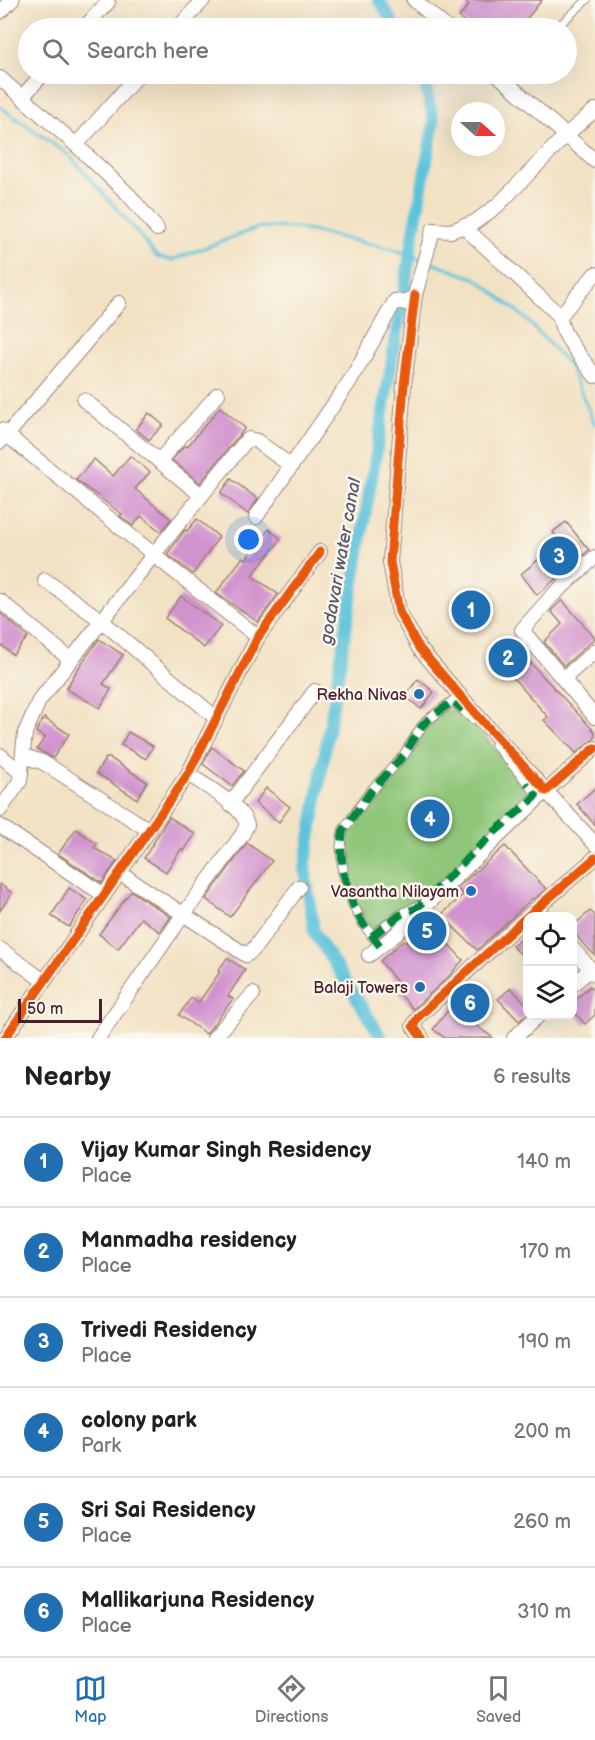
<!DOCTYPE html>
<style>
body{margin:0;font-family:"Balsamiq Sans",sans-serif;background:#f6f6f6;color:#202124}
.controls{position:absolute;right:18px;bottom:18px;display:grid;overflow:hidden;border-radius:12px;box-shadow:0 6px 24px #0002}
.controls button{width:54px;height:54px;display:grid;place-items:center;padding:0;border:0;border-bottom:2px solid #e0e0e0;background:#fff;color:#202124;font:30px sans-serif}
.compass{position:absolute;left:451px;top:102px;width:54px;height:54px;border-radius:50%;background:#fff;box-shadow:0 6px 24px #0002;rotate:111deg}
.scale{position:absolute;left:18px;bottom:15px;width:84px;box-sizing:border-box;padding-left:6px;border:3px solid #4a1f2b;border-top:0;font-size:16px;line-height:21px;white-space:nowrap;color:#4a1f2b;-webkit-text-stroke:4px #fbf7ec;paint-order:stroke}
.you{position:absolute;left:249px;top:540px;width:21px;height:21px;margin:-15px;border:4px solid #fff;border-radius:50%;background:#1a73e8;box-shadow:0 0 0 9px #1a73e833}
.badge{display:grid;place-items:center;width:39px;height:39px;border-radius:50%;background:#1f6fb2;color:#fff;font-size:20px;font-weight:700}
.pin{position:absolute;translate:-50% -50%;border:3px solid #fff;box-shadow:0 2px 6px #0006}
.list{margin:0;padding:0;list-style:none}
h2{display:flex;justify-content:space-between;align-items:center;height:78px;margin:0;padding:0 24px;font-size:26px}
h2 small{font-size:20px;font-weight:400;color:#757577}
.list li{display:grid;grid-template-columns:39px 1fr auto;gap:18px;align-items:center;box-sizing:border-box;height:90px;padding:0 24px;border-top:2px solid #e0e0e0}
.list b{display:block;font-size:22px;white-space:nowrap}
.list p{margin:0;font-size:20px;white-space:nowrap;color:#757577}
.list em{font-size:20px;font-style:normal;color:#757577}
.icon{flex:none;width:33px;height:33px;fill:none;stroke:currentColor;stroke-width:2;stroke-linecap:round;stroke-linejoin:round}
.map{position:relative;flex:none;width:595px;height:1038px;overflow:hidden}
.search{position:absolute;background:#fff;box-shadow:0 6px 24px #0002;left:18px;right:18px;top:18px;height:66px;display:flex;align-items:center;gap:15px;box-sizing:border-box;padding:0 21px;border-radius:33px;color:#757577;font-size:22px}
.sheet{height:618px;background:#fff}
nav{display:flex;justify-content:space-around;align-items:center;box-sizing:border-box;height:84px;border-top:2px solid #e0e0e0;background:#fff;font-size:16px;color:#757577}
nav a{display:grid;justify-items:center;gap:3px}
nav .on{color:#1f6fb2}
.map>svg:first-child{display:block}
.green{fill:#8fc679;stroke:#6c7252;stroke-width:1.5}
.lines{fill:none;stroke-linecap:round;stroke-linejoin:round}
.stream{stroke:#5dc3db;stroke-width:3}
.canal{stroke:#5dc3db;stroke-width:12}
.building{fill:#d193ce}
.service-casing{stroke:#9e8078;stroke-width:9}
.pedestrian-casing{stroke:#9e8078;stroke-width:11}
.minor-casing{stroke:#9e8078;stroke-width:16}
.service{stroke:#fff;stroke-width:7}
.pedestrian{stroke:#fff;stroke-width:9}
.minor{stroke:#fff;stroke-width:14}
.quiet{stroke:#00873e;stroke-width:8;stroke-dasharray:15 8;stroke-linecap:butt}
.cycleway-casing{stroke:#fbf7ec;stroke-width:13}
.cycleway{stroke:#e8590c;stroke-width:9}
.poi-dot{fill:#1f6fb2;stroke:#fbf7ec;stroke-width:2}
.labels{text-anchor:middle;stroke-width:5;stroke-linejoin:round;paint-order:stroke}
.poi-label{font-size:16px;fill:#4a1f2b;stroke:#fbf7ec;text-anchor:end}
.water-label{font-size:18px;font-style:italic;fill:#515869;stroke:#fbf7ec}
</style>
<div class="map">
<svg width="595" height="1038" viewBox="0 0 595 1038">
<rect width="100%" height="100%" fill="#fbf7ec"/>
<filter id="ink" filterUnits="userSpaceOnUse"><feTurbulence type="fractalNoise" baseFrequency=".0167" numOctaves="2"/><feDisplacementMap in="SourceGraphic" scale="12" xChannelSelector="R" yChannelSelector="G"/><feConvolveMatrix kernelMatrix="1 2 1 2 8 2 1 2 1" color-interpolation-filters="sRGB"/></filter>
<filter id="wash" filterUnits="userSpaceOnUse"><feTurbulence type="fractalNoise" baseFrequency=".008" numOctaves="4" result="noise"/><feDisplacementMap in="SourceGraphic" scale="24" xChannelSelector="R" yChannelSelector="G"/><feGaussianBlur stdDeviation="1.35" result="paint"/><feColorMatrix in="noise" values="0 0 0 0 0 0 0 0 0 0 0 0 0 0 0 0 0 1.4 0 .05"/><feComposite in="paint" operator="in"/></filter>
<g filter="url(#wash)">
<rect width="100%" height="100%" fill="#f2e2c4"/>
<path class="green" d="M452 710 475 726 534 793 532 797 523 803 496 827 463 862 432 888 419 905 373 933 358 906 345 873V843L347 833 352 822 358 817 362 808 390 776 399 768 419 736 443 711Z"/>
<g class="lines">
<g class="stream">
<path d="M0 107 69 155 131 225 157 257 172 260 260 227 297 228 397 250 420 259"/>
<path d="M429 262 477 279 523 316 569 365 595 424"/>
</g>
<g class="canal">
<path d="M378 0 381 3 396 28"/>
<path d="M382 1038 314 932 305 868 417 214 434 122 424 80 420 74"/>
</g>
</g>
<g id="blocks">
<g class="building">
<path d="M463 0H542L519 28H496L487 21 481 28H471L459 17 469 5Z"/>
<path d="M220 407 245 428 200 483 172 460 185 445 187 447Z"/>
<path d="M149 413 163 425 149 440 136 429Z"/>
<path d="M130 456 150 472 135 489 171 519 161 532 141 516 133 526 120 516 122 514 76 480 94 459 113 476Z"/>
<path d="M231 479 258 499 248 514 221 493Z"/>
<path d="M197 519 219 537 193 574 167 554 185 530 187 531Z"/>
<path d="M566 522 589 550 537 595 521 574 546 553 542 547 556 536 553 532Z"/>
<path d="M269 529 281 539 252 576 278 594 258 622 216 593 243 557 246 559Z"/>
<path d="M479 592 491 613 463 628 452 607Z"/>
<path d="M181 596 221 626 204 648 165 618Z"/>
<path d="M562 600 595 638 564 666 544 642 562 624 551 611Z"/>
<path d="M0 613 28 637 13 655 0 644Z"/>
<path d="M99 639 123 655 103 684 111 689 100 708 66 689 77 670Z"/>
<path d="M515 640 527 655 525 657 595 732V738L576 753 544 720 548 717 508 672 502 677 488 662Z"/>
<path d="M418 679 434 692 421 709 405 696Z"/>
<path d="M44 718 69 734 53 758 37 749 45 737 36 732Z"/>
<path d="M128 732 153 746 146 759 121 745Z"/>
<path d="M212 747 244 771 232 786 203 764Z"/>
<path d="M106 758H110L147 782 137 799 96 773Z"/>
<path d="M266 788 290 807 279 822 255 803Z"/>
<path d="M595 788V825L577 804Z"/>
<path d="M169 817 195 834 184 851 181 849 166 872 144 858Z"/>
<path d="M76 829 97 844 94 848 117 861 102 883 58 854Z"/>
<path d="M247 843 272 861 230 917 206 899Z"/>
<path d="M505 846 546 889 534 899 533 898 477 950 441 915 463 895 457 888Z"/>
<path d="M0 884 12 893 0 911Z"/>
<path d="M69 888 87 900 69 927 51 916Z"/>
<path d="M131 891 171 917 160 932 141 918 118 949 99 934Z"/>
<path d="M590 911 595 915V955L584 945 573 931V926Z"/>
<path d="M428 922 463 960 449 976 413 1009 397 991 401 987 380 961 404 940 406 942Z"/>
<path d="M528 933V961L512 946Z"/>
<path d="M227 958 245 970 228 996 233 999 206 1034 179 1015 191 998 198 1003 220 972 218 971Z"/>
<path d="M467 984 489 1009 474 1024 493 1038H445L433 1029 455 1002 452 998Z"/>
<path d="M590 986 595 992V1015L585 1024 573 1011V1002Z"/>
<path d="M511 988 528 1006V1013L519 1021 498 999Z"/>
</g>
</g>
</g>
<g filter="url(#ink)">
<use href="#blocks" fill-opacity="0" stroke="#9e8078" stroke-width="1.5"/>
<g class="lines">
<defs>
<path id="service" d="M556 28 587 0"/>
<g id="pedestrian">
<path d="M496 745 535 791 536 795 530 801"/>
<path d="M372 936 400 915 420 905"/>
<path d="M380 946 362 922 353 905 343 872 341 846 343 831 371 791 404 755 422 726 429 719 453 701 473 719"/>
</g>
<g id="minor">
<path d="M414 0 447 28"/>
<path d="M0 12 12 0"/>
<path d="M84 28 108 2"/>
<path d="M178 28 203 0"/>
<path d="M497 74 595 161"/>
<path d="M0 78 76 145 129 195 157 229"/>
<path d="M22 97 43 74"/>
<path d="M76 145 139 74"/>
<path d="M463 226 560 316"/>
<path d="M595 274 560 316C559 334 585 361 595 376"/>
<path d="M415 295 404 385 390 562 399 612 419 648 475 713 546 791 595 748"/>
<path d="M84 400 201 495"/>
<path d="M1 430 7 435 119 303"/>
<path d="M0 442 7 435 169 567 258 637"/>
<path d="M159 461 218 394"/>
<path d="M256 517 352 378 395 301 407 303 415 295 433 230 451 231 475 222 498 205 566 135 595 110"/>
<path d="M595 557 552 596 522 630 595 717"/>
<path d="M45 580 102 621 216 718"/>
<path d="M0 601 71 660"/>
<path d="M563 679 595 651"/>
<path d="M0 755 21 773"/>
<path d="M23 756 42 762 52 768 149 830"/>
<path d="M230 804 315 691"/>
<path d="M0 810 20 781 25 733 39 701 154 554 245 442 249 439 257 441 291 466"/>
<path d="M0 826 104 895"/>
<path d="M120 873 246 955 253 950 299 887"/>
<path d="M572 948 595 974"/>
<path d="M0 949 44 981"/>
<path d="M369 955 395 935 546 791 595 844"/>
<path d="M572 985 591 969"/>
<path d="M5 1038 188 774 258 637 320 552"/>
<path d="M98 1038 183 915 242 835 247 825C243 806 204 785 188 774"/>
<path d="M214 1038 253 994"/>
<path d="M422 1038 413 1026 419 1016 520 923 595 858"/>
<path d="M514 1038 538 1016"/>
</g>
</defs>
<use href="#service" class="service-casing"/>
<use href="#pedestrian" class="pedestrian-casing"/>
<use href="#minor" class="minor-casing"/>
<use href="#service" class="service"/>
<use href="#pedestrian" class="pedestrian"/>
<use href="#minor" class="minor"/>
<g class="quiet">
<path d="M372 936 400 915 417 908 491 835 532 800 536 795 535 791 527 782"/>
<path d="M380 946 362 922 353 905 343 872 341 846 343 831 371 791 404 755 422 726 429 719 453 701 463 710"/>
</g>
<defs>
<g id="cycleway">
<path d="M415 295 404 385 390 562 399 612 419 648 475 713 546 791 595 748"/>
<path d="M5 1038 188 774 258 637 320 552"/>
<path d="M422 1038 413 1026 419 1016 520 923 595 858"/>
</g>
</defs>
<use href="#cycleway" class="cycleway-casing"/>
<use href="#cycleway" class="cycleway"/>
</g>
</g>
<g class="poi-dot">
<circle cx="419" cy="694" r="6"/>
<circle cx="471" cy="891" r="6"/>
<circle cx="420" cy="987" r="6"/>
</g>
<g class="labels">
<g class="poi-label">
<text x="407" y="700">Rekha Nivas</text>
<text x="459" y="897">Vasantha Nilayam</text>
<text x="408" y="993">Balaji Towers</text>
</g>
<g class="water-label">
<text transform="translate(340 561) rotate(-80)" y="6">godavari water canal</text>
</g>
</g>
</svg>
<div class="controls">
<button><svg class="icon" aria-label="locate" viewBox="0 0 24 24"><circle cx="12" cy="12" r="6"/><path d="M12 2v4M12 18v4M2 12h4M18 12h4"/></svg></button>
<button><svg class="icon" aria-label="layers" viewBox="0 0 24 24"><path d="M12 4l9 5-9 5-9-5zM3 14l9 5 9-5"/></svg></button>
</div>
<svg class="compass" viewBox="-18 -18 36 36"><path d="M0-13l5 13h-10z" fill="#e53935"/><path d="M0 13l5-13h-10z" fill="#757577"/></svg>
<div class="scale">50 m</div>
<div class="you"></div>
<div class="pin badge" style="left:471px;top:610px">1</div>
<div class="pin badge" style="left:508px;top:658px">2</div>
<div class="pin badge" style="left:559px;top:556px">3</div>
<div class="pin badge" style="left:430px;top:819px">4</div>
<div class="pin badge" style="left:427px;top:931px">5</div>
<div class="pin badge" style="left:470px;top:1003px">6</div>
<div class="search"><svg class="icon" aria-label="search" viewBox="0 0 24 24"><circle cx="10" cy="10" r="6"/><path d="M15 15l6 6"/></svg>Search here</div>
</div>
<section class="sheet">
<h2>Nearby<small>6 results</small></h2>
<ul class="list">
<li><span class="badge">1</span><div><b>Vijay Kumar Singh Residency</b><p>Place</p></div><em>140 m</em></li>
<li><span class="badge">2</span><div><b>Manmadha residency</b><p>Place</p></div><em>170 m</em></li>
<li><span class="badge">3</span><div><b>Trivedi Residency</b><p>Place</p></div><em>190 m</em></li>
<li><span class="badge">4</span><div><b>colony park</b><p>Park</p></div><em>200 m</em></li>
<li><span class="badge">5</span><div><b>Sri Sai Residency</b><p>Place</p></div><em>260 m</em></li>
<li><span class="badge">6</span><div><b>Mallikarjuna Residency</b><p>Place</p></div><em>310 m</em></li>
</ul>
</section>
<nav>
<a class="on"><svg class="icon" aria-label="map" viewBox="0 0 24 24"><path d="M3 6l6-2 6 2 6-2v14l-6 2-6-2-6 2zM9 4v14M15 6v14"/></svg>Map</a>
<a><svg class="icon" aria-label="directions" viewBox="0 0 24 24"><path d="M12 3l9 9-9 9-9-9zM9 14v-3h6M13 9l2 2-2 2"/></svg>Directions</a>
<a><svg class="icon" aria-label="saved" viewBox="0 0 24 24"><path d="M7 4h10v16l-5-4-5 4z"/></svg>Saved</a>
</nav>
